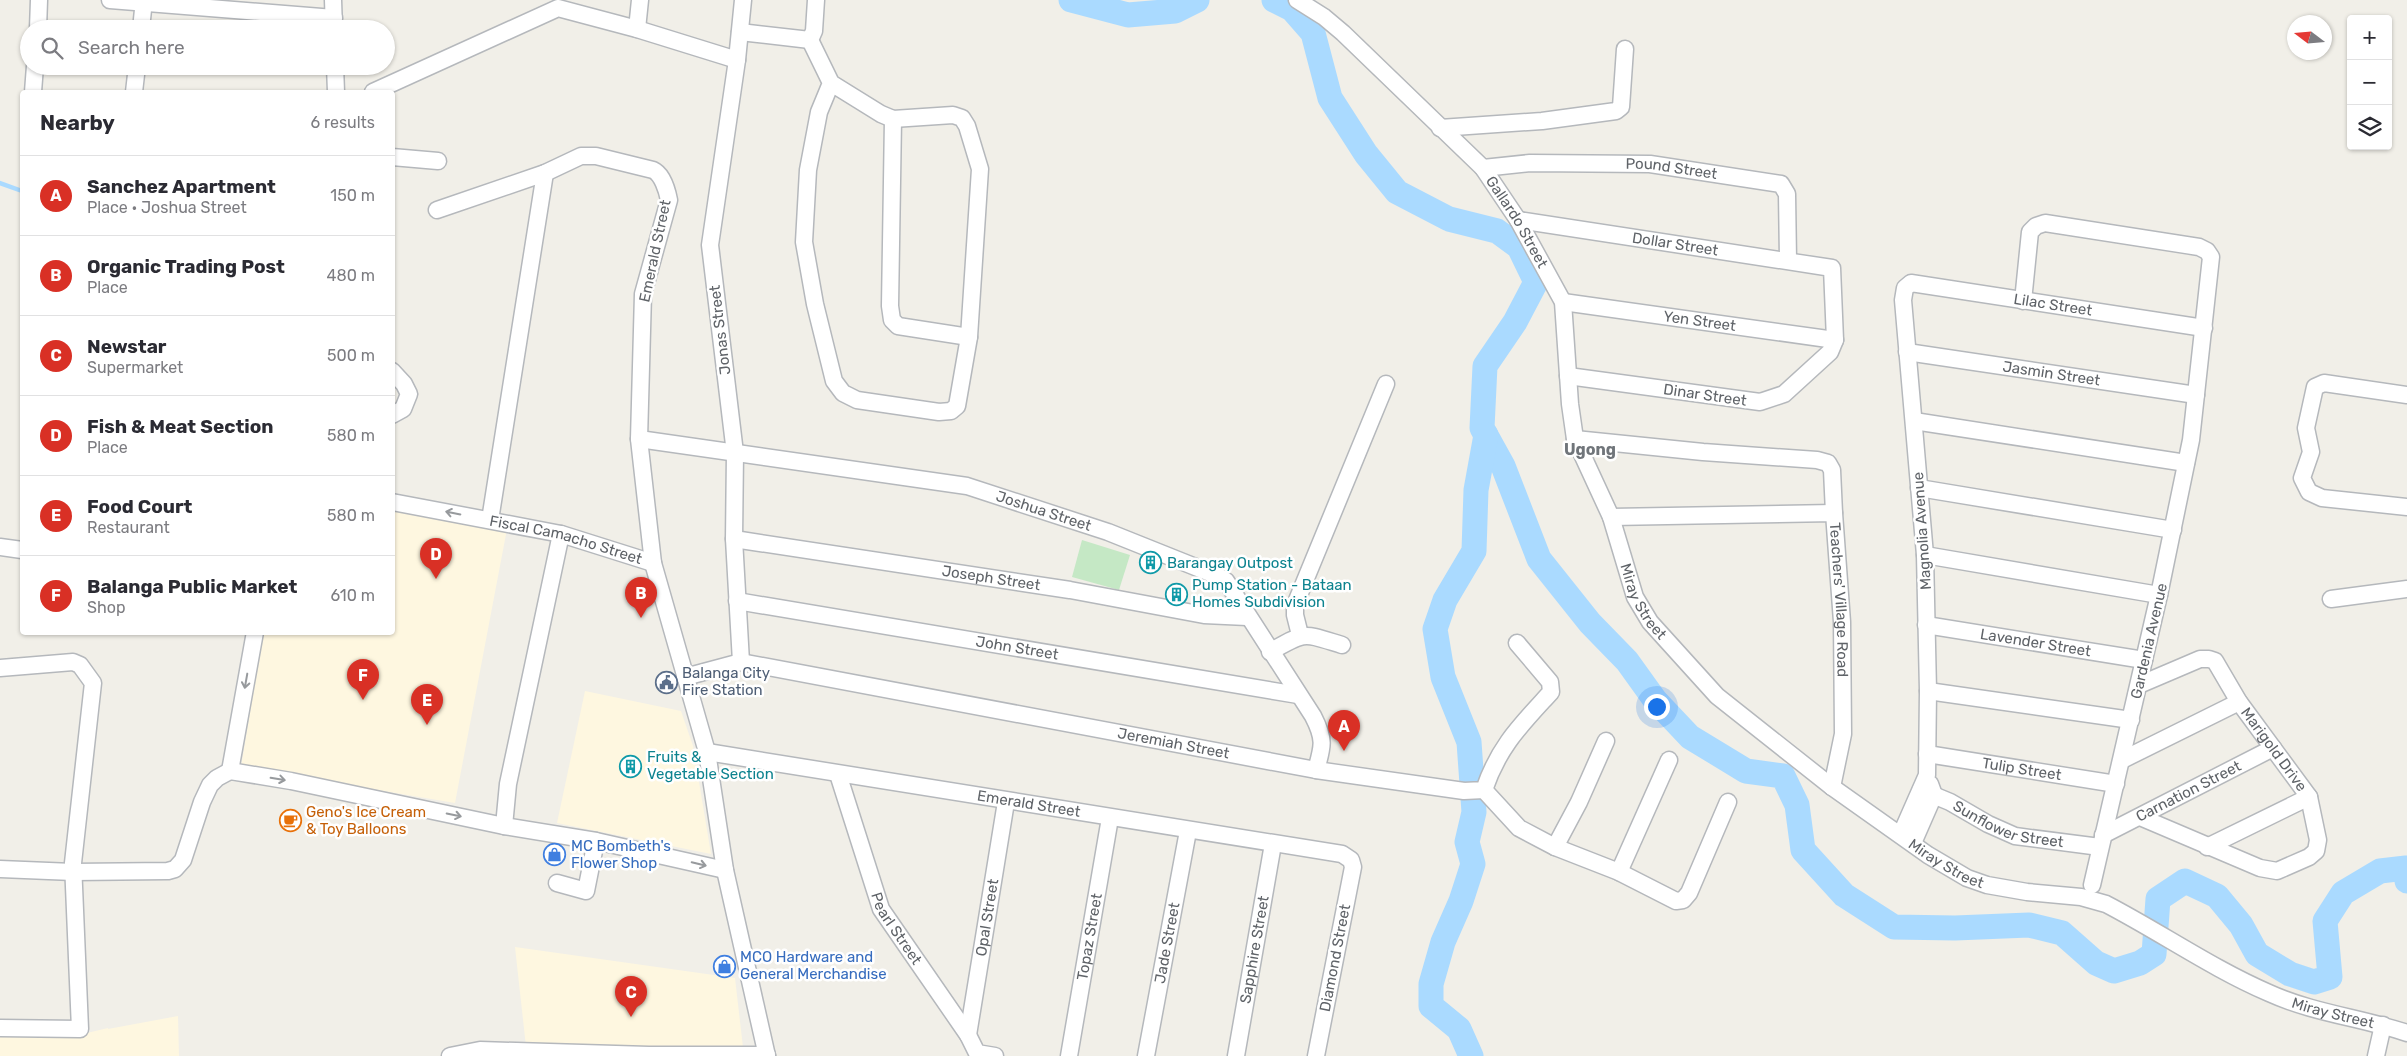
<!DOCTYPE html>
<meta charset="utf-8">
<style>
body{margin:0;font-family:Rubik,sans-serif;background:#f2f2f3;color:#2b2b33}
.controls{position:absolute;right:15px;top:15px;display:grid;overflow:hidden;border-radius:5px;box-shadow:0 1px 4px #0004}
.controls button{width:45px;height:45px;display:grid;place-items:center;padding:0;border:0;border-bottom:1px solid #e1e1e2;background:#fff;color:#2b2b33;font:25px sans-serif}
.compass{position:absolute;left:2287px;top:15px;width:45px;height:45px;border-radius:50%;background:#fff;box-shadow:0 1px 4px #0004;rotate:286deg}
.you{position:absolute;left:1656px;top:706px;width:18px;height:18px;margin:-12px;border:4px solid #fff;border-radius:50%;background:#1a73e8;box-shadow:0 0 0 8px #1a73e833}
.badge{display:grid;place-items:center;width:32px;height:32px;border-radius:50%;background:#d93025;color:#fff;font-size:16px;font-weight:700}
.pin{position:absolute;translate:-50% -41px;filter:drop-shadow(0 1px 2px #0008)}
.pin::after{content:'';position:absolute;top:26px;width:18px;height:15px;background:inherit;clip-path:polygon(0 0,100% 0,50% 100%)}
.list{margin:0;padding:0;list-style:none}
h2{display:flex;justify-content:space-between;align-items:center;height:65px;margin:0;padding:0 20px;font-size:21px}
h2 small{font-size:16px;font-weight:400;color:#7c7c81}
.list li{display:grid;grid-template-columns:32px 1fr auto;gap:15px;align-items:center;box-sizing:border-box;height:80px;padding:0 20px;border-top:1px solid #e1e1e2}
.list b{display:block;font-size:19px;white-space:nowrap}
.list p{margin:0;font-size:16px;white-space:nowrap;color:#7c7c81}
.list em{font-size:16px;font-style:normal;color:#7c7c81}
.icon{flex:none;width:28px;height:28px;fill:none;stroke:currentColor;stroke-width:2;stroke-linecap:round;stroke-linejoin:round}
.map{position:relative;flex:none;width:2407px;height:1056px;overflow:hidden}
.search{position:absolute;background:#fff;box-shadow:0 1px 4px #0004;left:20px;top:20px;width:375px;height:55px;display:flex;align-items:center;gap:12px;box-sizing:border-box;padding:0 18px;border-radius:28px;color:#7c7c81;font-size:19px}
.panel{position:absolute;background:#fff;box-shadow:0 1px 4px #0004;left:20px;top:90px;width:375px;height:545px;border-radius:5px}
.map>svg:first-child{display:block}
.commercial{fill:#fef7e0}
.pitch{fill:#c5e8c5}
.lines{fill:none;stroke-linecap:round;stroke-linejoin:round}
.stream{stroke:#aadaff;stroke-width:4.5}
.river{stroke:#aadaff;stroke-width:25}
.minor-casing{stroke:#b5b8bc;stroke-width:19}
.minor{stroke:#fff;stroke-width:16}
.oneway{stroke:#979a9d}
.labels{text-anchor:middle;stroke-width:5;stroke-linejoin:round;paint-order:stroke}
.street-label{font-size:15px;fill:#5f6368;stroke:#fff}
.culture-label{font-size:15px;fill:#0d838f;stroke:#fff;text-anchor:start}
.service-label{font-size:15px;fill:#4e5e75;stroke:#fff;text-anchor:start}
.food-label{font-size:15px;fill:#c56008;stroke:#fff;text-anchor:start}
.shop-label{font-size:15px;fill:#366cbe;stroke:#fff;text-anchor:start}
.neighbourhood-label{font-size:16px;font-weight:bold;fill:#70757a;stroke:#fff}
</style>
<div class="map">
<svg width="2407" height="1056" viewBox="0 0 2407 1056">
<rect width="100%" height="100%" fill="#f1efe8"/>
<g class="commercial">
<path d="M393 510 507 529 455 803 241 767 263 633 392 632Z"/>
<path d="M585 691 681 711 693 746 711 854 557 823Z"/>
<path d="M515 947 735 978 744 1056H527Z"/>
<path d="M178 1016 179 1056H0V1037L74 1036 108 1028V1029Z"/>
</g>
<path class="pitch" d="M1082 540 1130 555 1119 590 1072 577Z"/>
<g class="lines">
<path class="stream" d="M0 183 22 191"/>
<g class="river">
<path d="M1071 0 1128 15 1175 11 1197 0"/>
<path d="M1274 0 1292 9 1313 33 1330 98 1366 154 1397 192 1449 219 1497 231 1519 247 1536 282 1515 322 1485 366 1482 428 1503 466 1539 559 1590 623 1627 661 1655 700 1690 737 1746 771 1783 776 1797 805 1803 850 1844 895 1894 927 1955 928 2029 925 2062 933 2096 963 2114 971 2140 963 2154 954 2158 899 2185 881 2217 896 2241 925 2257 954 2290 974 2314 982 2330 977 2325 921 2343 893 2380 871 2406 868 2407 881"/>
<path d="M1471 1056 1459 1029 1431 1006V984L1443 942 1461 901 1473 864 1467 842 1474 812 1469 742 1443 677 1435 629 1445 600 1474 551 1476 490 1486 435"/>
</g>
<defs>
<g id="minor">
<path d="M110 0 334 18"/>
<path d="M333 0 334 29"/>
<path id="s1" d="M1297 0 1324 17 1343 33 1483 168 1518 220 1563 302 1570 404 1575 439 1611 517 1635 597 1650 622 1717 696 1832 787 1928 855 1967 878 1987 885 2027 892 2081 897 2106 904C2160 932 2213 969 2269 993 2313 1013 2362 1018 2407 1033"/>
<path d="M38 29 39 0"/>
<path d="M141 29 144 0"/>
<path d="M637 29 640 0"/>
<path d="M740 32 810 40"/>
<path d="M810 40 831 83 881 114 893 119 953 115 962 118 967 126 980 169 969 337 957 406 951 411 939 412 857 400 843 393 834 381 815 304 804 242 808 170 819 112 831 83"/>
<path d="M810 40 814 31 816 0"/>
<path d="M335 66 336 92"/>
<path d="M33 92 35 66"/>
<path d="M134 92 137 66"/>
<path d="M373 92 558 8 637 29 737 60"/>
<path d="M893 119 890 306 892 320 898 326 969 337"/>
<path d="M1440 128 1542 121 1616 111 1621 107 1625 49"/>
<path d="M392 157 438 161"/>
<path id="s2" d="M1483 168 1530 163 1650 164 1781 184 1787 194 1788 260"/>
<path d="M437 210 545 173 581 156H596L653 170C662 174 667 190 669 200L643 294 639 439 653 563 707 752 725 870 767 1056"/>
<path id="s3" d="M1518 220 1832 268 1835 340 1830 352 1784 394 1760 402 1568 376"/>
<path d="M2023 301 2030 232 2036 226 2045 223 2199 247 2207 251 2211 257 2191 440 2159 595 2092 885"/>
<path id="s4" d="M1563 302 1835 340"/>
<path id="s5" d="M1907 352 2196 395"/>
<path d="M392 371 404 384 409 394 403 409 392 415"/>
<path d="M2407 395 2324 383 2315 387 2306 428 2311 452 2302 478 2309 492 2322 498 2407 507"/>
<path d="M1914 421 2186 463"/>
<path id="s6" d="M639 439 967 486 1108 532 1218 576 1226 581 1313 716C1325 739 1323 746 1316 770"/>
<path d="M1575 439 1703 452 1817 460 1828 463 1832 470 1834 513"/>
<path d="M1919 488 2173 530"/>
<path id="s7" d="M392 502 561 534 653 563"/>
<path id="s8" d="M1611 517 1834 513 1842 622 1843 734 1832 787"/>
<path d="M490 520 545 173"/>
<path id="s9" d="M734 539 1070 590 1204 615 1247 617"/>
<path d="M0 547 22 550"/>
<path d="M1925 555 2159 595"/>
<path d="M2331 599 2407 589"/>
<path id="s10" d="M737 601 1298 695"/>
<path id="s11" d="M1926 625 2144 660"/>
<path d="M1300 635 1295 615V605L1386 384"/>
<path d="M1270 652C1306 631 1303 633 1342 645"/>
<path d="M741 662 734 539 735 453 710 245 737 60 743 0"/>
<path d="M0 668 73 662 80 665 93 683 73 863 80 1029 0 1028"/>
<path id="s12" d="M685 677 741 662 1316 770 1464 791 1484 790C1499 746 1520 726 1551 692L1550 682 1517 643"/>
<path id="s13" d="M2139 685 2200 659H2209L2215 661 2239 702 2309 797 2318 840 2316 851 2309 857 2277 871 2260 868 2140 817"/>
<path d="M1928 691 2131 720"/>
<path id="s14" d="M707 752 1342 854 1351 860 1353 867 1316 1056"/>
<path id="s15" d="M1927 754 2116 784"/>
<path d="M2122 760 2239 702"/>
<path d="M230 771 255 632"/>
<path id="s16" d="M838 774 881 909 968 1035 977 1053 995 1056"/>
<path d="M1484 790 1519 828 1555 847 1619 872 1676 901 1683 900 1689 893 1728 802"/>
<path id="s17" d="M1921 790 1950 802 1988 824 2015 836 2100 847"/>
<path d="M504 826 508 784 561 534"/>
<path id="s18" d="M1901 834 1927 775 1928 691 1925 555 1903 300 1905 288 1911 283 2204 328"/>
<path id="s19" d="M2103 835 2273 748"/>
<path d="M1913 843 1934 795 1930 784"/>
<path d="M1555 847 1579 802 1606 741"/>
<path d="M2207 847 2309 797"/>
<path d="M0 869 73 872 168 871 175 869 183 860 202 802 210 785 217 778 230 771 291 781 504 826 596 841 725 870"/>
<path d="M1619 872 1669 760"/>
<path d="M557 883 586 891 596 841"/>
<path id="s20" d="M968 1035 1006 802"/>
<path d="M450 1056 480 1050 649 1055H767"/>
<path id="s21" d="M1069 1056 1110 818"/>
<path id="s22" d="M1146 1056 1188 831"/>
<path id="s23" d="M1236 1056 1273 844"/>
<path d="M2376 1056 2383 1025"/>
</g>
</defs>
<use href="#minor" class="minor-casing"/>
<use href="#minor" class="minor"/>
</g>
<defs><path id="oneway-shaft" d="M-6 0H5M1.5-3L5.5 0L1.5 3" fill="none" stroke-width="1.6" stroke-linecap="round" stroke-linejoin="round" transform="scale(1.25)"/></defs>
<g class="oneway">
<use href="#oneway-shaft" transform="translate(453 513) rotate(-169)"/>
<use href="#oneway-shaft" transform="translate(246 681) rotate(100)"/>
<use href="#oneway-shaft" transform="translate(278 779) rotate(9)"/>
<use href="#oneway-shaft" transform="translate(454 815) rotate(12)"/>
<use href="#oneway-shaft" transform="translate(699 864) rotate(13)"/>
</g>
<defs>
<symbol id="building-ring" viewBox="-11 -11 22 22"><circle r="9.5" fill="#fff" stroke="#0f9aa8" stroke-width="1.5"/><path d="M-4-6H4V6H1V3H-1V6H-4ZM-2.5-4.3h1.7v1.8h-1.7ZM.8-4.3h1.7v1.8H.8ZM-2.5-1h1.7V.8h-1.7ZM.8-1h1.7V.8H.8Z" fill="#0f9aa8"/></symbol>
<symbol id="civic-ring" viewBox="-11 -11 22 22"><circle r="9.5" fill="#fff" stroke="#5c6f8a" stroke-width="1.5"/><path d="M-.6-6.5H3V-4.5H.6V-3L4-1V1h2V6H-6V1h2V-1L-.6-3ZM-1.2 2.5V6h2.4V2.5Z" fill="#5c6f8a"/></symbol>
<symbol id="cafe-ring" viewBox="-11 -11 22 22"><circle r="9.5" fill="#fff" stroke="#e8710a" stroke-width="1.5"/><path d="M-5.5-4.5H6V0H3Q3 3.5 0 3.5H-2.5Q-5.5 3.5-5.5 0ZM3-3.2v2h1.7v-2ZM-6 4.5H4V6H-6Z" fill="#e8710a"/></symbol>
<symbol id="shop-ring" viewBox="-11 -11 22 22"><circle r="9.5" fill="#fff" stroke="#3f7fe0" stroke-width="1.5"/><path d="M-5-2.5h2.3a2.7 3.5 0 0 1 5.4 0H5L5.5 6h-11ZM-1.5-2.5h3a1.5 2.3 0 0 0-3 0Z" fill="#3f7fe0"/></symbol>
</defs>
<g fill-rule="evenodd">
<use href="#building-ring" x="1138" y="550" width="25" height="25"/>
<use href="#building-ring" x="1164" y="582" width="25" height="25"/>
<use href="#civic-ring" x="654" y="670" width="25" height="25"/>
<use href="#building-ring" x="618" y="754" width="25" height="25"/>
<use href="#cafe-ring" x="278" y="808" width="25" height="25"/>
<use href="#shop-ring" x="542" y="842" width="25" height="25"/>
<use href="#shop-ring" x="712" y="954" width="25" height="25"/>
</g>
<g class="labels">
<g class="street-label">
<text dy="5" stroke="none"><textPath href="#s2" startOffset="189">Pound Street</textPath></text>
<text dy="5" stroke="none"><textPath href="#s1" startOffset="315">Gallardo Street</textPath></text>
<text dy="5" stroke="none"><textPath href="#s3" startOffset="159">Dollar Street</textPath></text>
<text transform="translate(655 251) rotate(-78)" y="5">Emerald Street</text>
<text dy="5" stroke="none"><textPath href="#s18" startOffset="704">Lilac Street</textPath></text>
<text dy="5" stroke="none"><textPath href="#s4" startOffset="138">Yen Street</textPath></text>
<text transform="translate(720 330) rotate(-97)" y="5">Jonas Street</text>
<text dy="5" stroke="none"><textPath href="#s5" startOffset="146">Jasmin Street</textPath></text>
<text transform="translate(1705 395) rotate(8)" y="5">Dinar Street</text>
<text dy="5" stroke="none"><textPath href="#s6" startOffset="412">Joshua Street</textPath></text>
<text transform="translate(1922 531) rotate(-94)" y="5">Magnolia Avenue</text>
<text dy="5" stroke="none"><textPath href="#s7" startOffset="178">Fiscal Camacho Street</textPath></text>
<text dy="5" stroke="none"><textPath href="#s9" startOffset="260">Joseph Street</textPath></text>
<text dy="5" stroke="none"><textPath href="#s8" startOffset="310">Teachers' Village Road</textPath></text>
<text dy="5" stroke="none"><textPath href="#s1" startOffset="722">Miray Street</textPath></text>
<text transform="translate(2149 641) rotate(-77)" y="5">Gardenia Avenue</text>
<text dy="5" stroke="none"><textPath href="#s11" startOffset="111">Lavender Street</textPath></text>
<text dy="5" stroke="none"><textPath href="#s10" startOffset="284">John Street</textPath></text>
<text dy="5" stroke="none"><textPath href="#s12" startOffset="498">Jeremiah Street</textPath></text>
<text dy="5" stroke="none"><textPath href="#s13" startOffset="188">Marigold Drive</textPath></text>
<text dy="5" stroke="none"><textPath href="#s15" startOffset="96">Tulip Street</textPath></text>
<text dy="5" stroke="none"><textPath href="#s19" startOffset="96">Carnation Street</textPath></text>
<text dy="5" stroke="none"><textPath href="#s14" startOffset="326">Emerald Street</textPath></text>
<text dy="5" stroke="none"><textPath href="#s17" startOffset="95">Sunflower Street</textPath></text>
<text dy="5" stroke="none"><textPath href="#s1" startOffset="1128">Miray Street</textPath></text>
<text dy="5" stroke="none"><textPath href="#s20" startOffset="119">Opal Street</textPath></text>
<text dy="5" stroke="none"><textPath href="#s16" startOffset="166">Pearl Street</textPath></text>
<text dy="5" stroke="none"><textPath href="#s21" startOffset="121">Topaz Street</textPath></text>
<text dy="5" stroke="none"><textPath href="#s22" startOffset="115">Jade Street</textPath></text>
<text dy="5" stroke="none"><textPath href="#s23" startOffset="108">Sapphire Street</textPath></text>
<text transform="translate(1335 958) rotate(-79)" y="5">Diamond Street</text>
<text dy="5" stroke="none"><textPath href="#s1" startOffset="1548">Miray Street</textPath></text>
</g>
<g class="culture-label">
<text x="1167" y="568">Barangay Outpost</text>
<text x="1192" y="590">Pump Station - Bataan<tspan x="1192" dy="17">Homes Subdivision</tspan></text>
<text x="647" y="762">Fruits &amp;<tspan x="647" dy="17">Vegetable Section</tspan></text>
</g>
<g class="service-label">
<text x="682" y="678">Balanga City<tspan x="682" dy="17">Fire Station</tspan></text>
</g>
<g class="food-label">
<text x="306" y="817">Geno's Ice Cream<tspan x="306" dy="17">&amp; Toy Balloons</tspan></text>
</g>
<g class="shop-label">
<text x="571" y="851">MC Bombeth's<tspan x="571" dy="17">Flower Shop</tspan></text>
<text x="740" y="962">MCO Hardware and<tspan x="740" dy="17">General Merchandise</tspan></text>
</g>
<g class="neighbourhood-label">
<text x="1590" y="455">Ugong</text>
</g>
</g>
</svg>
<div class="controls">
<button>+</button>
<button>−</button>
<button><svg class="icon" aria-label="layers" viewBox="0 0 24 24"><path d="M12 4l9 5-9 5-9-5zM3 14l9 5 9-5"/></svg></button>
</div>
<svg class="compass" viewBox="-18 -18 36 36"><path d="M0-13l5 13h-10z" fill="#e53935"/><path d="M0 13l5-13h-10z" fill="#7c7c81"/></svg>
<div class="you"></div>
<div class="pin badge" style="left:1344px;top:751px">A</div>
<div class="pin badge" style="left:641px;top:618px">B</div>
<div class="pin badge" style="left:631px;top:1017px">C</div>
<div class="pin badge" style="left:436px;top:579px">D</div>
<div class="pin badge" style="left:427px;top:725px">E</div>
<div class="pin badge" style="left:363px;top:700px">F</div>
<div class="search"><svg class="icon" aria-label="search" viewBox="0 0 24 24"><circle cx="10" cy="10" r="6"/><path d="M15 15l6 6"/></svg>Search here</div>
<section class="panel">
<h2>Nearby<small>6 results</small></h2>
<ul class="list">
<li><span class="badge">A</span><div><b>Sanchez Apartment</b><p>Place · Joshua Street</p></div><em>150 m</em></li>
<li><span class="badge">B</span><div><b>Organic Trading Post</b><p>Place</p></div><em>480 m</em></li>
<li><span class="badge">C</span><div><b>Newstar</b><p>Supermarket</p></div><em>500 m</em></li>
<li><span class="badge">D</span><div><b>Fish &amp; Meat Section</b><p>Place</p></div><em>580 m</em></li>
<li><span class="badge">E</span><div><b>Food Court</b><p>Restaurant</p></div><em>580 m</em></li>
<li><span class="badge">F</span><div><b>Balanga Public Market</b><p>Shop</p></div><em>610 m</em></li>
</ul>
</section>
</div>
